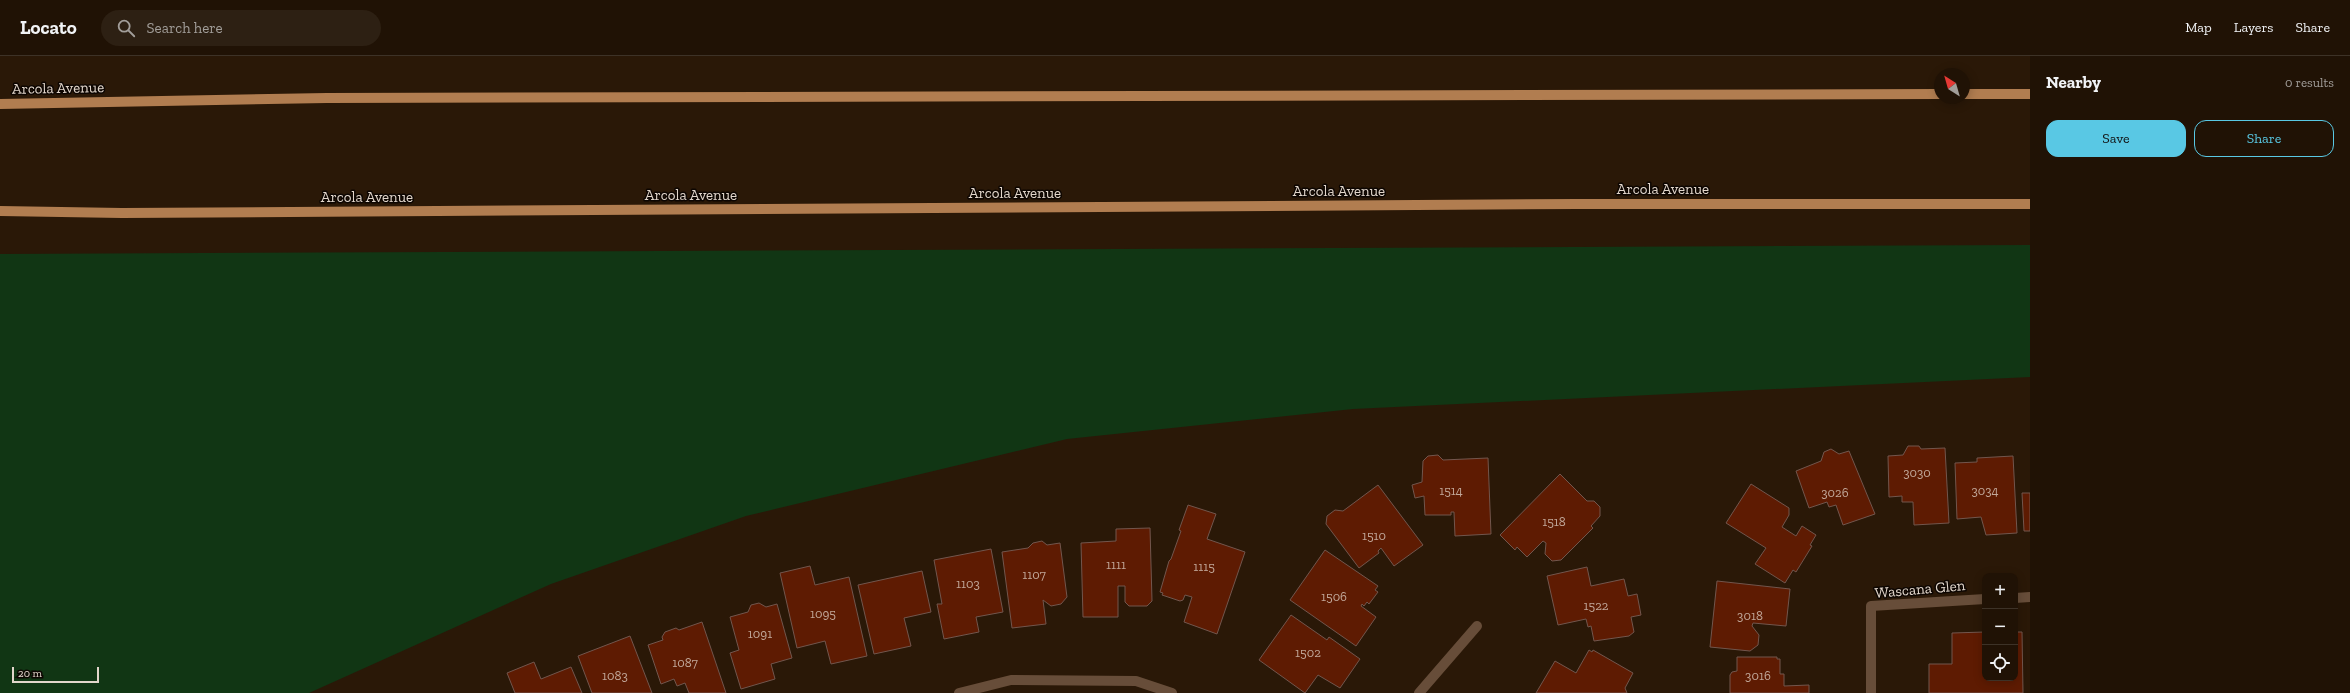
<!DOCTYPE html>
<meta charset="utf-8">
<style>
body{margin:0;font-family:"Zilla Slab",serif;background:#2d2013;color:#f1f3f6}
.controls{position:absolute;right:12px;bottom:12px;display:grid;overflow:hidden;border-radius:8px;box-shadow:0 2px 10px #0003}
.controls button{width:36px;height:36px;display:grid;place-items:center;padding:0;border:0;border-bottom:1px solid #3d3227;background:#201205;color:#f1f3f6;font:20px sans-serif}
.compass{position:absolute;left:1934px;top:12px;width:36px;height:36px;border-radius:50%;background:#201205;box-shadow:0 2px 10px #0003;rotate:323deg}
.scale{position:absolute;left:12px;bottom:10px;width:87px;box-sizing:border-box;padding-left:4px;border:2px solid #e2d6cb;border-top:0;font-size:11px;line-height:14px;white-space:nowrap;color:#e2d6cb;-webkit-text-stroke:3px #0d0602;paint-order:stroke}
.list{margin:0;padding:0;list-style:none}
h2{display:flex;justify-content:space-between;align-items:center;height:52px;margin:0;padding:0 16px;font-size:17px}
h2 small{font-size:13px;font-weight:400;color:#a29e9a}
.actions{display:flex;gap:8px;padding:12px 16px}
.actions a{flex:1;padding:9px 0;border:1px solid #59c8e4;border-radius:12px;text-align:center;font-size:14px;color:#59c8e4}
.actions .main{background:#59c8e4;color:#111}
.icon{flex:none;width:22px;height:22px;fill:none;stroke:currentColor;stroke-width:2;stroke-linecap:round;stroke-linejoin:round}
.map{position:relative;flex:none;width:2030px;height:637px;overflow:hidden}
header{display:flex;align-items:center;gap:24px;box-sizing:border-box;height:56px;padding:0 20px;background:#201205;border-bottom:1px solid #3d3227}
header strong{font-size:19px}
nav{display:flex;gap:22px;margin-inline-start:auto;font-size:14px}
.search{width:280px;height:36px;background:#2d2013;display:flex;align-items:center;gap:10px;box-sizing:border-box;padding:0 14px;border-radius:22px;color:#a29e9a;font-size:15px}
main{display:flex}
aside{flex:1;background:#201205}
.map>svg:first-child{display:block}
.green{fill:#113614}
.building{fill:#5e1b02;stroke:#72564d}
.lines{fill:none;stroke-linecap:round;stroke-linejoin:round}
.minor{stroke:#674d39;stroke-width:10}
.primary{stroke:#b17d50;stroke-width:10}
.labels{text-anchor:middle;stroke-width:3;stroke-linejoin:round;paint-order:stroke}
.number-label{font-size:13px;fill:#c1a799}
.street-label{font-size:15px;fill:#e2d6cb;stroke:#0d0602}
</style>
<header>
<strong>Locato</strong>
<div class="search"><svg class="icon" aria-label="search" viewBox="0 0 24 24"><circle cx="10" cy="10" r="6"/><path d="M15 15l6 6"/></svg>Search here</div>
<nav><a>Map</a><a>Layers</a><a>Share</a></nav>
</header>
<main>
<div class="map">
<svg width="2030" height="637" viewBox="0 0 2030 637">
<rect width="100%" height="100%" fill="#2a1807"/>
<path class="green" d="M2030 189V321L1353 353 1067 383 746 460 551 528 309 637H0V198Z"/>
<g class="building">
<path d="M1908 390H1919L1921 393 1945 392 1949 467 1914 469 1913 446H1902V440L1889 441 1888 400 1903 399Z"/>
<path d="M1831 393 1839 398 1849 395 1875 458 1843 469 1836 449 1829 451 1827 446 1809 452 1796 415 1821 405 1824 396Z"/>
<path d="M1438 399 1443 404 1488 402 1491 478 1455 480 1454 456H1451V459H1425L1424 440 1415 442 1412 429 1422 426 1423 405 1428 400Z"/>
<path d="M2013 400 2017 477 1986 479 1981 461 1957 463 1955 407 1977 406V402Z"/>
<path d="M1560 418 1587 445H1594L1600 451V460L1591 470 1593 472 1561 504 1552 505 1545 498 1546 487 1543 485 1527 501 1517 491 1515 494 1500 479Z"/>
<path d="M1751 428 1789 452V459L1782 471 1796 480 1802 470 1816 479 1810 489 1812 490 1796 516 1793 514 1785 527 1755 508 1766 492 1726 467Z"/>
<path d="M1378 429 1423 489 1394 510 1381 492 1378 495 1379 497 1359 512 1326 468 1327 460 1335 454 1343 455Z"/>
<path d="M2022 437H2030V475H2024Z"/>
<path d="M1188 449 1216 458 1207 483 1245 496 1217 578 1184 566 1192 541 1185 539 1183 544 1180 545 1162 539 1163 537 1160 536 1169 505 1171 503 1181 475 1179 474Z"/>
<path d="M1150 472 1152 545 1147 550H1129L1125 546V530H1118V561H1083L1081 487 1116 485V473Z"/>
<path d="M1042 485 1047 489 1060 487 1067 541 1061 548 1051 550 1043 544 1046 568 1012 572 1002 496 1028 492 1033 487Z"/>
<path d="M991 493 1003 556 976 561 979 576 944 583 937 548H942L934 504Z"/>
<path d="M1325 494 1378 530 1375 534 1378 536 1369 548 1367 546 1364 550 1362 548 1361 550 1376 561 1356 590 1290 544Z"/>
<path d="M810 510 815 529 849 521 867 600 831 608 825 585 797 592 780 517Z"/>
<path d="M1587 511 1591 530 1624 523 1628 540 1637 538 1641 559 1631 561 1634 576 1629 580 1594 585 1591 570 1588 571 1586 563 1558 569 1547 520Z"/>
<path d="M922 515 931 556 904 562 911 590 874 598 858 529Z"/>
<path d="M1717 525 1790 533 1786 570 1753 567 1752 570 1759 579 1758 589 1750 595 1710 591Z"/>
<path d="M759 547 766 551 777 548 792 602 771 608 775 623 741 633 730 597 739 594 730 561 748 556 751 549Z"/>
<path d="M1291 559 1327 584 1329 581 1360 603 1340 632 1318 619 1305 637 1259 604Z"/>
<path d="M702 566 726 637H689L685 627 677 630 674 623 661 628 648 589 663 584 662 581 665 576 676 572 679 574Z"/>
<path d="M1985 576V622H2015V576H2022L2023 637H1929V608H1952V577Z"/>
<path d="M630 580 652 637H592L578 600Z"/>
<path d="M1589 594 1592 596 1593 594 1633 617 1625 632 1627 637H1536L1555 605 1576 617Z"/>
<path d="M1737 601H1777V603H1780V618H1784V630L1809 629V637H1730V619L1732 616 1737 615Z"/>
<path d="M534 606 541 623 571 611 582 637H515L507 617Z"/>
</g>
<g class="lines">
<g class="minor">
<path d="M2015 542 2030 541"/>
<path d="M959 637 1011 624 1136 625 1172 637"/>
<path d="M1419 637 1477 570"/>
<path d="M1871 637V550L1985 543"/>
</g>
<g class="primary">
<path d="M1964 38H2030"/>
<path d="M0 48 327 42 1940 38"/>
<path d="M0 155 122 157 1577 148H2030"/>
</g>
</g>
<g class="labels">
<g class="number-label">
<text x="1917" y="421">3030</text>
<text x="1451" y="439">1514</text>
<text x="1985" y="439">3034</text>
<text x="1835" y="441">3026</text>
<text x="1554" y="470">1518</text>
<text x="1374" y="484">1510</text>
<text x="1116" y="513">1111</text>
<text x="1204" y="515">1115</text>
<text x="1034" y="523">1107</text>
<text x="968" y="532">1103</text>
<text x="1334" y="545">1506</text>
<text x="1596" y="554">1522</text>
<text x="823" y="562">1095</text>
<text x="1750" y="564">3018</text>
<text x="760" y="582">1091</text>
<text x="1308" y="601">1502</text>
<text x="685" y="611">1087</text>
<text x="615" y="624">1083</text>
<text x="1758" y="624">3016</text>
</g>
<g class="street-label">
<text transform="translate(58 32) rotate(-1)" y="5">Arcola Avenue</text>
<text x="1663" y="138">Arcola Avenue</text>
<text x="1339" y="140">Arcola Avenue</text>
<text x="1015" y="142">Arcola Avenue</text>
<text x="691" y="144">Arcola Avenue</text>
<text x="367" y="146">Arcola Avenue</text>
<text transform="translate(1920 533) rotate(-5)" y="5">Wascana Glen</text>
</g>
</g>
</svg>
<div class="controls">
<button>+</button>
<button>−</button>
<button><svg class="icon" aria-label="locate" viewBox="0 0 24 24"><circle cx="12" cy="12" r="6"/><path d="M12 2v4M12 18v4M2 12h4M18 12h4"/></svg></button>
</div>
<svg class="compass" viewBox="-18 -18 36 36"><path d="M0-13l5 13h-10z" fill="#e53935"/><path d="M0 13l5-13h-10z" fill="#a29e9a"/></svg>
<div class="scale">20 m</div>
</div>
<aside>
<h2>Nearby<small>0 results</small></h2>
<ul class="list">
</ul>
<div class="actions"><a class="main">Save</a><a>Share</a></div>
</aside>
</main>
